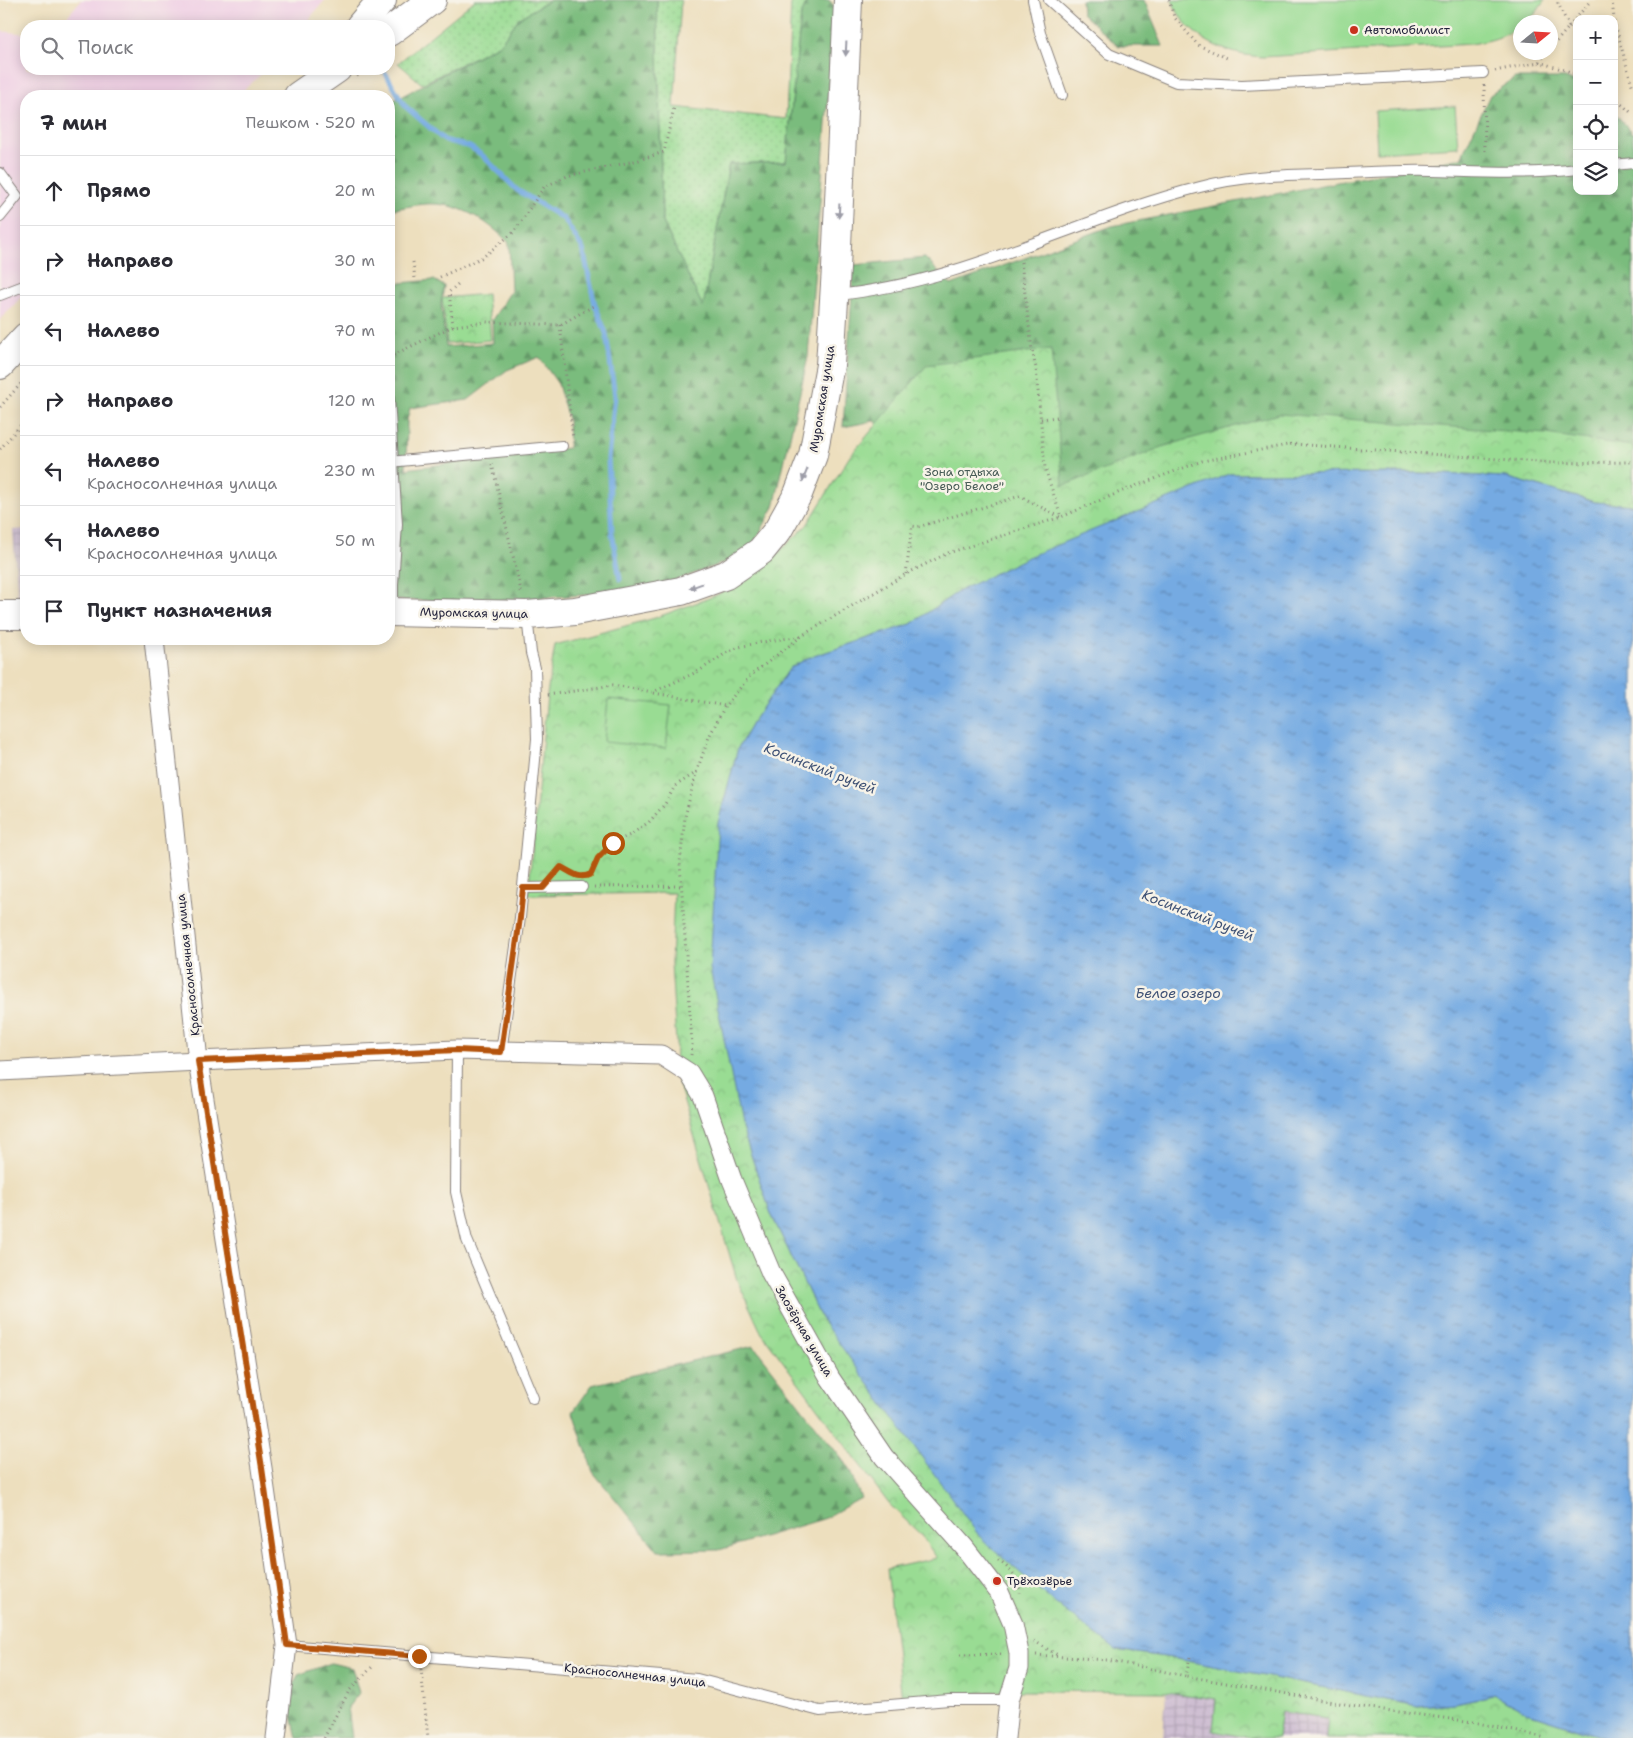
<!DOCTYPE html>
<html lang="ru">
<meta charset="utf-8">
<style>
body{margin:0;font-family:"Shantell Sans",sans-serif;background:#f7f7f7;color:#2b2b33}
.controls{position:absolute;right:15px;top:15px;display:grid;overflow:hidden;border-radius:10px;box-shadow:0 2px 12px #0003}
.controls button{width:45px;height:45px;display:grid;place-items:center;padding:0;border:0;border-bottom:1px solid #e1e1e2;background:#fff;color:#2b2b33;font:25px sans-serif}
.compass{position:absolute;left:1513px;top:15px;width:45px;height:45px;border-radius:50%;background:#fff;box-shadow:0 2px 12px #0003;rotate:72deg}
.stop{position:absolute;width:15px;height:15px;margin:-11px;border:4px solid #b45309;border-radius:50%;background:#fff}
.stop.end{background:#b45309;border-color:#fff;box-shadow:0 1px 5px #0008}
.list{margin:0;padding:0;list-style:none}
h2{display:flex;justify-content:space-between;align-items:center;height:65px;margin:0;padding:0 20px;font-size:21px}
h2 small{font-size:16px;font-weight:400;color:#7c7c81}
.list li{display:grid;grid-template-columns:32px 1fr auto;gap:15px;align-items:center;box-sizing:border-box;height:70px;padding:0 20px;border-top:1px solid #e1e1e2}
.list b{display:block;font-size:19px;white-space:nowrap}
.list p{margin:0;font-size:16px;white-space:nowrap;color:#7c7c81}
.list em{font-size:16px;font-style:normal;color:#7c7c81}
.icon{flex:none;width:28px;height:28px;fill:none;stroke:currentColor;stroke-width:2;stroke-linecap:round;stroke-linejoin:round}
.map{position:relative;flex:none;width:1633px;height:1738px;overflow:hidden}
.search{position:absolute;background:#fff;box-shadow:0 2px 12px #0003;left:20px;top:20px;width:375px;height:55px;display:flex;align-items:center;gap:12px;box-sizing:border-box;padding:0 18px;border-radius:20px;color:#7c7c81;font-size:19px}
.panel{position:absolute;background:#fff;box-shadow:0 2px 12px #0003;left:20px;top:90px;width:375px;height:555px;border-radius:20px}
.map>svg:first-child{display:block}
.built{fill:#f0d0e5}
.industrial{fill:url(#industrial-grid)}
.grass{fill:url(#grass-dots);stroke:#5e7f67}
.forest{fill:url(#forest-firs);stroke:#4e6f5c;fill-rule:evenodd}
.park{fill:url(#park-crowns);stroke:#5e7f67}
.pitch{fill:#99dc93;stroke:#5e7f67}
.water{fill:url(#water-ripples);stroke:#4c668e}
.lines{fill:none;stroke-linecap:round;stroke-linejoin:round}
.stream{stroke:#75aae2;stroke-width:5}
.lane-casing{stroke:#88807c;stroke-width:12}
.street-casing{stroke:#88807c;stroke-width:21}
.secondary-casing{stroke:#88807c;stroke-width:30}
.path{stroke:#88807c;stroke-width:3;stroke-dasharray:1 4;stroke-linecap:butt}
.lane{stroke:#fff;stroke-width:10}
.street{stroke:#fff;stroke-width:19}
.secondary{stroke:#fff;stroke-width:28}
.oneway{fill:#9c9ca7}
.route{stroke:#b45309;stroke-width:6}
.poi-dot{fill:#c8321e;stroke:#f7f3e8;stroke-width:2}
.labels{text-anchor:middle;stroke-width:5;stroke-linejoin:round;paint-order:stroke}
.poi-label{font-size:12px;fill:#22223b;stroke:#f7f3e8;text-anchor:start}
.street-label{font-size:12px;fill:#22223b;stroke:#f7f3e8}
.park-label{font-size:12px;fill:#465a55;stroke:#f7f3e8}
.water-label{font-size:14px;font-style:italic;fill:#3f5275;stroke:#f7f3e8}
</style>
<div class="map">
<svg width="1633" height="1738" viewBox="0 0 1633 1738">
<defs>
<pattern id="industrial-grid" width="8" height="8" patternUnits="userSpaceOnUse" patternTransform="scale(1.25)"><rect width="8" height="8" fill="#cebed2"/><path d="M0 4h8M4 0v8" fill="none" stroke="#b1a3b5"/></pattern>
<pattern id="grass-dots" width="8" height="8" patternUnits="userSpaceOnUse" patternTransform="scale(1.25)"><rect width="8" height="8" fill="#99dc93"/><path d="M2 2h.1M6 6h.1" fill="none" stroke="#84bc80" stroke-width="1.8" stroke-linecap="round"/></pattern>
<pattern id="forest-firs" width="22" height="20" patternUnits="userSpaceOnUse" patternTransform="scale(1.25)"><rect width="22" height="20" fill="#7abc7d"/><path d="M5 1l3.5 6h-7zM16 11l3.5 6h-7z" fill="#649868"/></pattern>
<pattern id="park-crowns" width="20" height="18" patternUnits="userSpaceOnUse" patternTransform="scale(1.25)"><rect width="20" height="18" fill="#99dc93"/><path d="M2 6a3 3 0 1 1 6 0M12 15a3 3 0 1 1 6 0" fill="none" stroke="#84bc80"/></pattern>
<pattern id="water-ripples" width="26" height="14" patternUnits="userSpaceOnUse" patternTransform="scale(1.25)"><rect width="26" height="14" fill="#75aae2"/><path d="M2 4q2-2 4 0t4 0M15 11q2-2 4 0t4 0" fill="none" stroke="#608ab8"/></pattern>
</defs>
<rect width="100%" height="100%" fill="#f7f3e8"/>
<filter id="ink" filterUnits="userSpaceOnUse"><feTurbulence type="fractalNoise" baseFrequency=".02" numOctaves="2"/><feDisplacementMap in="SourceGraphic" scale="10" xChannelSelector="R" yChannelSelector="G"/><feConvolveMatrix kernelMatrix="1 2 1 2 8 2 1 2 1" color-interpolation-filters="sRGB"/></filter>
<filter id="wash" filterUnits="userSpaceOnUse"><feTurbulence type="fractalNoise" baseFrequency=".0096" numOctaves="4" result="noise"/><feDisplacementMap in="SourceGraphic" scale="20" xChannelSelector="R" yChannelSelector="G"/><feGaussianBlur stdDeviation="1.12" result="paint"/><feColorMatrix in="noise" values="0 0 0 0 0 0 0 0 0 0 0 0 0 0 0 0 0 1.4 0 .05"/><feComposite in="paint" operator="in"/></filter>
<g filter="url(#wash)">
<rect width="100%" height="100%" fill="#eddfbe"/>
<g class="built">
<path d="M81 0H325L303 26H59Z"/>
<path d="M0 31 26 34V69H267L237 96H26V292L0 320Z"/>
</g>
<g class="industrial">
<path d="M26 529V601H18L13 530Z"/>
<path d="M1166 1692 1216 1699 1213 1731 1250 1738H1163Z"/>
<path d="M1280 1712 1328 1718 1326 1738H1277Z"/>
</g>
<g class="grass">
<path d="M475 0H550L519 18 500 44 422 84 398 63Z"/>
<path d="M657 0H681L674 107 786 119 791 1 808 0 801 15 786 162 729 164 703 308 662 220Z"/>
</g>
<g class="forest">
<path d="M550 0H657L662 220 703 307 729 164 786 162 801 15 808 0H829L835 7 808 357 774 507 748 554 646 591 488 601 389 600V284L434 280 444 286 441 304 446 347 493 343 492 320 511 291 509 243C490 223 463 205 435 204 420 203 403 208 389 210V103L500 44 519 18ZM539 357 558 384 568 419 569 448 406 469 407 420 410 408 468 400 507 370Z"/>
<path d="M1081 0H1144L1163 46H1118L1082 13Z"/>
<path d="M1515 78H1565L1577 83V191H1614V112L1633 134V482L1094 525 896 437 874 421 843 427 854 265 925 258 951 285 1112 226 1461 158 1490 95Z"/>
<path d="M754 1346 848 1467 861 1498 823 1519 719 1550 658 1551 593 1472 573 1412 592 1385Z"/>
<path d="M331 1663 352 1668 359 1693 348 1707 352 1738H297L288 1699 298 1675Z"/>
</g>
<g class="park">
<path d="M487 294 491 340 447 344 442 298Z"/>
<path d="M1051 349 1063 486 1165 446 1279 414 1545 434 1633 446V505L1595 502 1505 477 1420 473 1229 474 959 591 911 624 808 658 790 668 754 720 738 748 718 823 741 1125 771 1214 822 1320 1116 1650 1172 1658 1418 1706 1455 1703 1493 1695 1528 1713 1605 1738H1513L1489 1733 1488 1738H1326L1328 1718 1281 1712 1277 1738H1250L1213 1731 1216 1699 1166 1692 1023 1691H999L902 1699 887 1569 937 1558 920 1534 889 1504 761 1332 737 1280 675 1071 676 1043 671 963 674 893 528 895 547 695 555 645 655 618 717 595 772 559 807 525 850 456 927 365Z"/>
</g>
<g class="pitch">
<path d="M1172 0H1545L1536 13 1526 22H1520V27C1504 37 1490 41 1471 44L1263 57C1225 55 1186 38 1172 0Z"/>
<path d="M1455 106 1458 147 1377 152 1375 111Z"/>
<path d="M608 699 671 705 666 748 604 742Z"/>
</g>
<path class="water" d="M1420 473 1505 477 1595 502 1633 505V1738H1605L1528 1713 1493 1695 1455 1703 1418 1706 1172 1658 1116 1650 1052 1601 980 1537 822 1320 771 1214 741 1125 710 968 718 823 738 748 754 720 790 668 808 658 911 624 959 591 1028 557 1229 474Z"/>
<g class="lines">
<path class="stream" d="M386 74 405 106 444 140 470 147 482 155 517 190 564 219 583 249 595 305 606 333 615 396 608 458 612 533 620 579"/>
</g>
</g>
<g filter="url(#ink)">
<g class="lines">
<defs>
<g id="lane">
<path d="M1033 0 1040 33 1062 95"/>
<path d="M1049 0 1109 54 1176 82 1242 85 1483 73"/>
<path d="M1614 165 1633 163"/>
<path d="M0 173 17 196 0 217"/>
<path d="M0 295 26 285"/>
<path d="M836 295C964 283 1078 218 1200 187 1242 176 1280 175 1321 174 1358 173 1395 170 1432 171 1480 172 1529 175 1577 169"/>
<path d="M389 398 397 524 393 584V612"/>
<path d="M389 462 562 446"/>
<path d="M523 888 582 887"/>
<path d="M457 1050 456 1192 467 1240 533 1398"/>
<path d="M501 1052 520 918 537 739 535 668 531 653 527 616"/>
<path d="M287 1645 697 1679 820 1711 949 1700H1009"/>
</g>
<g id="street">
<path d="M154 639 198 1061 262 1468 287 1645 276 1738"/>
<path d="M0 1071 198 1061 457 1050 661 1055 689 1073 703 1096 732 1180 771 1273 830 1378 884 1457 964 1547 999 1592 1013 1624 1019 1653V1668L1009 1700 1005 1738"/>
</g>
<g id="secondary">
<path d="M360 26 382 0"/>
<path d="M389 32 432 0"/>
<path d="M298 96 337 69"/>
<path d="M0 365 26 337"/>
<path d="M389 612 527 615 575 611 681 591 726 575 761 551 778 530 798 494 813 455 830 365 836 268 848 0"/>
<path d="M0 615H26"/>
</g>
</defs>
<use href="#lane" class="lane-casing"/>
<use href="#street" class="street-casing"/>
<use href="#secondary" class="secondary-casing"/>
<g class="path">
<path d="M1169 0 1174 17 1198 45 1227 58"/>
<path d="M1612 0 1614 19"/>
<path d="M1614 21 1633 88"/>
<path d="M1569 27 1591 0"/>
<path d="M1550 49 1569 27 1558 3 1559 0"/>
<path d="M1539 62 1577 74"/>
<path d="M1495 71 1539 62 1547 52"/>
<path d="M357 76 366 69"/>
<path d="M1484 85 1485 154"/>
<path d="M1614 98 1633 114"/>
<path d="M413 262 415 279"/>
<path d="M1021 262 1032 350 1036 368 1045 468 1061 517"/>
<path d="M440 277 483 257 514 232 544 187 567 176 639 160 664 152 674 107"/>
<path d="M560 325 573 439"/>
<path d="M453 326 449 292 458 284"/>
<path d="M389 357 453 326 486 322 560 325 595 305"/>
<path d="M0 407 26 378"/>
<path d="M1041 419 1057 417"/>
<path d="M0 449 26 419"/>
<path d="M492 464 522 595"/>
<path d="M906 574 912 526 918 527 1020 496 1060 517"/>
<path d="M654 693 725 706"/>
<path d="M548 695 613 685 653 692 699 671 726 653 739 647 762 642 802 636"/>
<path d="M555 874 561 867 574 874"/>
<path d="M587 876 591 874 598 858 613 843 632 834 649 822 665 804 675 786 697 772"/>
<path d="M594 887 681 886"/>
<path d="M691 1055 692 1045 680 863 685 817 696 773 709 737 725 706 750 676 803 635 906 574 948 553 1061 517 1125 490 1202 461 1293 444 1552 463 1633 462"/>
<path d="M998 1561C1010 1567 1019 1580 1020 1593"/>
<path d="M1034 1641 1059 1656"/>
<path d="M960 1655 1003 1654"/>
<path d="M1036 1655 1107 1660 1186 1676"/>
<path d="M1190 1657 1186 1676 1362 1707 1473 1722 1546 1738"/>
<path d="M421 1669 428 1738"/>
<path d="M324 1738 349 1691 374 1665"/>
</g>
<use href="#lane" class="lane"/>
<use href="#street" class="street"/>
<use href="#secondary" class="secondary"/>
</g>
<defs><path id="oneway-solid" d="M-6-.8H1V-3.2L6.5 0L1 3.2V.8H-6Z" transform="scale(1.25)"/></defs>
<g class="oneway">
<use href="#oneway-solid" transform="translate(846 49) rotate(93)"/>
<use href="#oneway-solid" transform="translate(839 211) rotate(93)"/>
<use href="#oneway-solid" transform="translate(805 475) rotate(112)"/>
<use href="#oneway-solid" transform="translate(696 586) rotate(160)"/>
</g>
</g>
<g class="lines" filter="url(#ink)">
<path class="route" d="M419 1656 287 1645 262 1468 198 1061 457 1050 501 1052 520 918 523 888H543L561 867C573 873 579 880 591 874L598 858 613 843"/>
</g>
<g class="poi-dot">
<circle cx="1354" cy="30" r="5"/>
<circle cx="997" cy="1581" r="5"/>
</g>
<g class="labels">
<g class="poi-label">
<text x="1364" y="34">Автомобилист</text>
<text x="1007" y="1585">Трёхозёрье</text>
</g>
<g class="street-label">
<text transform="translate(822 399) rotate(-81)" y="4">Муромская улица</text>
<text transform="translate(474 613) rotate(1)" y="4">Муромская улица</text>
<text transform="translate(188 965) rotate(-96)" y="4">Красносолнечная улица</text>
<text transform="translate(804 1331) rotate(60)" y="4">Заозёрная улица</text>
<text transform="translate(635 1675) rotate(6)" y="4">Красносолнечная улица</text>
</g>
<g class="park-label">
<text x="962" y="476">Зона отдыха<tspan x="962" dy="14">"Озеро Белое"</tspan></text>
</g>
<g class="water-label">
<text transform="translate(820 768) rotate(21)" y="5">Косинский ручей</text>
<text transform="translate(1198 915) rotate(21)" y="5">Косинский ручей</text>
<text x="1178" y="998">Белое озеро</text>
</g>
</g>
</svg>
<div class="controls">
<button>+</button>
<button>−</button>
<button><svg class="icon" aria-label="locate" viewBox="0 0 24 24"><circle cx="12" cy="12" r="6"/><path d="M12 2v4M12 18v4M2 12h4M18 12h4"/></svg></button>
<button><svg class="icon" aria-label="layers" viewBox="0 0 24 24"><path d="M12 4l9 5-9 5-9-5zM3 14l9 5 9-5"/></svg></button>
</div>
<svg class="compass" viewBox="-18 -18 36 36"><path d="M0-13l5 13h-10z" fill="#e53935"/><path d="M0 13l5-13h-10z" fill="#7c7c81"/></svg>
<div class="stop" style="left:613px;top:843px"></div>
<div class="stop end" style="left:419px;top:1656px"></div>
<div class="search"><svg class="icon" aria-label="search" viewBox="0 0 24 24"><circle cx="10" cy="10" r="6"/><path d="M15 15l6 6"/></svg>Поиск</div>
<section class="panel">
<h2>7 мин<small>Пешком · 520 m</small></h2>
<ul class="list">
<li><svg class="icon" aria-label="ahead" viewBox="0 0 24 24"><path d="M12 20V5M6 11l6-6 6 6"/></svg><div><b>Прямо</b></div><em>20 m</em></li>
<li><svg class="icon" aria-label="right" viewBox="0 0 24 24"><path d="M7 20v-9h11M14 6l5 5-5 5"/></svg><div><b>Направо</b></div><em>30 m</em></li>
<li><svg class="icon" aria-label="left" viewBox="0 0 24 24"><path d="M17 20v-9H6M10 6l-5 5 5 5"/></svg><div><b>Налево</b></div><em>70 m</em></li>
<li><svg class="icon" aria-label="right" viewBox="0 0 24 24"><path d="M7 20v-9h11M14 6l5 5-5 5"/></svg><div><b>Направо</b></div><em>120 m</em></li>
<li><svg class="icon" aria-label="left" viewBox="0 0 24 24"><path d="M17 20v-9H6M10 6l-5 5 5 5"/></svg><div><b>Налево</b><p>Красносолнечная улица</p></div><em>230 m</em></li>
<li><svg class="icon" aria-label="left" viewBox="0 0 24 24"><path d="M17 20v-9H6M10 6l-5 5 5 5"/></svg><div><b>Налево</b><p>Красносолнечная улица</p></div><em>50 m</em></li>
<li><svg class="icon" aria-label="arrive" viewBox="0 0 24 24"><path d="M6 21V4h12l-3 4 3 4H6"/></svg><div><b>Пункт назначения</b></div></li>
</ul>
</section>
</div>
